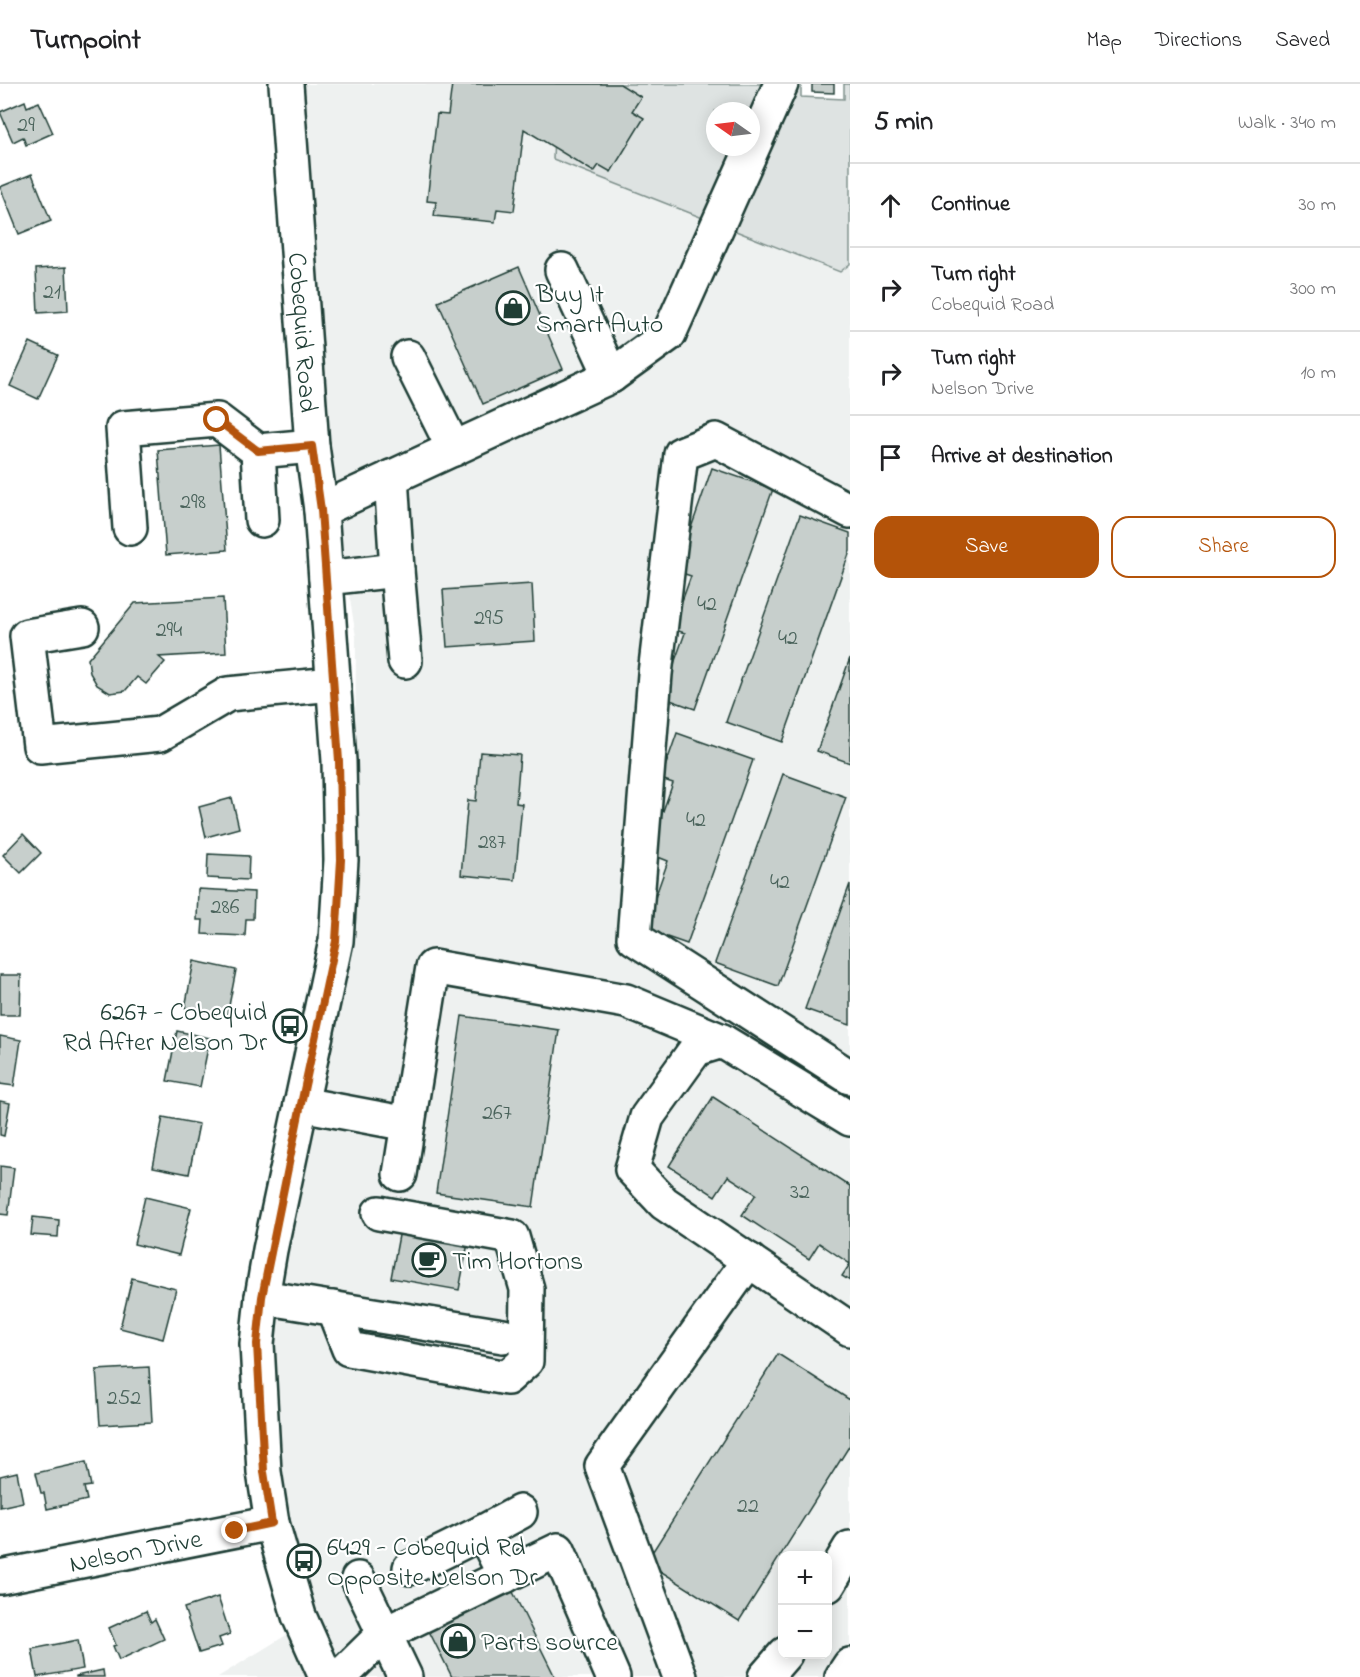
<!DOCTYPE html>
<meta charset="utf-8">
<style>
body{margin:0;font-family:"Indie Flower",sans-serif;background:#f6f6f6;color:#202124}
.controls{position:absolute;right:18px;bottom:18px;display:grid;overflow:hidden;border-radius:12px;box-shadow:0 3px 15px #0003}
.controls button{width:54px;height:54px;display:grid;place-items:center;padding:0;border:0;border-bottom:2px solid #e0e0e0;background:#fff;color:#202124;font:30px sans-serif}
.compass{position:absolute;left:706px;top:18px;width:54px;height:54px;border-radius:50%;background:#fff;box-shadow:0 3px 15px #0003;rotate:284deg}
.stop{position:absolute;width:18px;height:18px;margin:-14px;border:4px solid #b45309;border-radius:50%;background:#fff}
.stop.end{background:#b45309;border-color:#fff;box-shadow:0 2px 6px #0008}
.list{margin:0;padding:0;list-style:none}
h2{display:flex;justify-content:space-between;align-items:center;height:78px;margin:0;padding:0 24px;font-size:26px}
h2 small{font-size:20px;font-weight:400;color:#757577}
.list li{display:grid;grid-template-columns:39px 1fr auto;gap:18px;align-items:center;box-sizing:border-box;height:84px;padding:0 24px;border-top:2px solid #e0e0e0}
.list b{display:block;font-size:22px;white-space:nowrap}
.list p{margin:0;font-size:20px;white-space:nowrap;color:#757577}
.list em{font-size:20px;font-style:normal;color:#757577}
.actions{display:flex;gap:12px;padding:18px 24px}
.actions a{flex:1;padding:14px 0;border:2px solid #b45309;border-radius:18px;text-align:center;font-size:21px;color:#b45309}
.actions .main{background:#b45309;color:#fff}
.icon{flex:none;width:33px;height:33px;fill:none;stroke:currentColor;stroke-width:2;stroke-linecap:round;stroke-linejoin:round}
.map{position:relative;flex:none;width:850px;height:1593px;overflow:hidden}
header{display:flex;align-items:center;gap:36px;box-sizing:border-box;height:84px;padding:0 30px;background:#fff;border-bottom:2px solid #e0e0e0}
header strong{font-size:28px}
nav{display:flex;gap:33px;margin-inline-start:auto;font-size:21px}
main{display:flex}
aside{flex:1;background:#fff}
.map>svg:first-child{display:block}
.built{fill:#eef1f0;fill-rule:evenodd}
.green{fill:#dee3e2;stroke:#7e908b;stroke-width:1.5;fill-rule:evenodd}
.building{fill:#c7cfcc;stroke:#1f3d34;stroke-width:1.5}
.lines{fill:none;stroke-linecap:round;stroke-linejoin:round}
.minor-casing{stroke:#1f3d34;stroke-width:38}
.major-casing{stroke:#1f3d34;stroke-width:38}
.minor{stroke:#fff;stroke-width:33}
.major{stroke:#fff;stroke-width:33}
.route{stroke:#b45309;stroke-width:8}
.labels{text-anchor:middle;stroke-width:4.5;stroke-linejoin:round;paint-order:stroke}
.number-label{font-size:22px;fill:#49625a}
.poi-label{font-size:26px;fill:#1f3d34;stroke:#fff;text-anchor:start}
.street-label{font-size:26px;fill:#1f3d34;stroke:#fff}
</style>
<header>
<strong>Turnpoint</strong>
<nav><a>Map</a><a>Directions</a><a>Saved</a></nav>
</header>
<main>
<div class="map">
<svg width="850" height="1593" viewBox="0 0 850 1593">
<rect width="100%" height="100%" fill="#fff"/>
<filter id="ink" filterUnits="userSpaceOnUse"><feTurbulence type="fractalNoise" baseFrequency=".0167" numOctaves="2"/><feDisplacementMap in="SourceGraphic" scale="12" xChannelSelector="R" yChannelSelector="G"/><feConvolveMatrix kernelMatrix="1 2 1 2 8 2 1 2 1" color-interpolation-filters="sRGB"/></filter>
<g filter="url(#ink)">
<path class="built" d="M288 0H556L839 188 850 180V1593H218L314 1534 271 1422 265 1265 354 827 356 553 310 261ZM782 1472H828V1570H782Z"/>
<path class="green" d="M556 0H801V13L844 15V0H850V180L840 188 553 75ZM715 27H751V63H715Z"/>
<g class="building">
<path d="M452 0H620L641 13 632 27 644 34 611 88 599 81 594 88 524 45 514 127 497 125 495 138 434 132 436 118 427 117 437 30 448 31Z"/>
<path d="M812 0H834V9L812 8Z"/>
<path d="M25 17 27 23 39 18 53 49 26 61 23 53 13 58 0 28Z"/>
<path d="M32 90 51 137 19 150 0 103Z"/>
<path d="M66 183 68 227 38 229 36 185Z"/>
<path d="M519 183 563 285 483 320 438 218Z"/>
<path d="M30 258 58 271 38 315 10 302Z"/>
<path d="M219 361 227 466 166 471 158 366Z"/>
<path d="M712 384 773 405 695 625 662 613 685 549 672 545 691 492 676 487Z"/>
<path d="M800 431 850 449V467L782 658 726 638Z"/>
<path d="M532 500 535 557 447 563 443 506Z"/>
<path d="M223 514 226 569 159 573 165 578 146 600 137 593 125 607 110 609 97 601 90 589 88 575 135 519Z"/>
<path d="M850 574V679L817 667Z"/>
<path d="M677 649 753 676 687 860 644 845 668 777 648 769 673 699 661 695Z"/>
<path d="M480 668 520 671 516 719 522 720 515 796 461 791 468 716 476 717Z"/>
<path d="M783 690 846 713 778 902 715 879Z"/>
<path d="M232 714 239 744 206 753 199 723Z"/>
<path d="M23 750 41 769 21 789 3 771Z"/>
<path d="M208 770 249 772 248 796 207 794Z"/>
<path d="M850 800V941L805 925Z"/>
<path d="M198 805 254 808 253 835H246L245 852 202 850 203 836H197Z"/>
<path d="M194 877 236 886 227 932 185 924Z"/>
<path d="M0 891H21L20 931H0Z"/>
<path d="M462 932 559 946 533 1123 436 1109Z"/>
<path d="M177 947 210 954 200 1003 167 997Z"/>
<path d="M0 952 21 956 14 1002 0 1000Z"/>
<path d="M713 1013 850 1102V1197L842 1192 850 1180 819 1159 809 1175 742 1131 756 1110 728 1092 715 1112 669 1082Z"/>
<path d="M0 1017 10 1019 4 1052 0 1051Z"/>
<path d="M163 1033 199 1040 189 1090 153 1083Z"/>
<path d="M0 1082 14 1084 8 1131 0 1130Z"/>
<path d="M145 1113 191 1124 179 1171 134 1160Z"/>
<path d="M33 1133 59 1136 58 1153 31 1151Z"/>
<path d="M400 1146 468 1159 459 1206 391 1194Z"/>
<path d="M132 1194 176 1205 163 1255 120 1244Z"/>
<path d="M778 1270 850 1316V1361L739 1537 646 1478Z"/>
<path d="M149 1283 152 1338 100 1341 96 1286Z"/>
<path d="M86 1378 91 1402 84 1403 87 1416 47 1425 44 1409H41L36 1389Z"/>
<path d="M17 1388 23 1418 0 1423V1392Z"/>
<path d="M511 1504 555 1593H452L428 1545Z"/>
<path d="M218 1513 230 1550 219 1554 222 1562 199 1569 184 1524Z"/>
<path d="M146 1527 151 1538 155 1535 164 1555 119 1576 113 1562 116 1561 109 1544Z"/>
<path d="M78 1556 83 1585 37 1593 32 1565Z"/>
<path d="M103 1586 104 1593H76V1592Z"/>
</g>
<g class="lines">
<defs>
<g id="minor">
<path d="M408 273 454 365"/>
<path d="M611 292 669 250 781 0"/>
<path d="M258 367 312 362"/>
<path d="M391 393 397 486 405 577"/>
<path d="M321 426 611 292 562 186"/>
<path d="M850 427 716 356 681 370 655 590 634 854 850 993"/>
<path d="M130 444 123 344 217 336 258 367 262 436"/>
<path d="M326 494 397 486"/>
<path d="M82 543 27 552 40 662 160 650 228 610 333 600"/>
<path d="M722 957 696 965 647 1033 632 1085 664 1119 850 1245"/>
<path d="M301 1020 408 1040"/>
<path d="M400 1090 433 883 626 917 722 957 850 1035"/>
<path d="M262 1213 503 1252"/>
<path d="M333 1224 349 1265 507 1294 526 1277 527 1205 512 1153 379 1129"/>
<path d="M483 1448 520 1428"/>
<path d="M410 1484 483 1448 505 1492"/>
<path id="s1" d="M0 1493 272 1439"/>
<path d="M358 1495 405 1593"/>
<path d="M828 1501 850 1464"/>
<path d="M340 1593 384 1550 558 1466 613 1593"/>
<path d="M680 1593 602 1382 749 1176"/>
<path d="M765 1593 785 1570"/>
</g>
<g id="major">
<path id="s2" d="M286 0 312 362 321 426 339 677 341 776 336 857 270 1166 262 1213 257 1260 264 1388 272 1439 299 1532 326 1593"/>
<path d="M842 1593 850 1581"/>
</g>
</defs>
<use href="#minor" class="minor-casing"/>
<use href="#major" class="major-casing"/>
<use href="#minor" class="minor"/>
<use href="#major" class="major"/>
</g>
</g>
<g class="lines" filter="url(#ink)">
<path class="route" d="M217 336 258 367 312 362 321 426 339 677 341 776 336 857 301 1020 262 1213 257 1260 264 1388 272 1439 235 1447"/>
</g>
<defs>
<symbol id="shop-ring" viewBox="-11 -11 22 22"><circle r="9.5" fill="#fff" stroke="#1f3d34" stroke-width="1.5"/><path d="M-5-2.5h2.3a2.7 3.5 0 0 1 5.4 0H5L5.5 6h-11ZM-1.5-2.5h3a1.5 2.3 0 0 0-3 0Z" fill="#1f3d34"/></symbol>
<symbol id="bus-ring" viewBox="-11 -11 22 22"><circle r="9.5" fill="#fff" stroke="#1f3d34" stroke-width="1.5"/><path d="M-5-6H5V4H4V6H2V4H-2V6H-4V4H-5ZM-3.5-4V0h7V-4ZM-3.5 1.2v1.5H-2V1.2ZM2 1.2v1.5H3.5V1.2Z" fill="#1f3d34"/></symbol>
<symbol id="cafe-ring" viewBox="-11 -11 22 22"><circle r="9.5" fill="#fff" stroke="#1f3d34" stroke-width="1.5"/><path d="M-5.5-4.5H6V0H3Q3 3.5 0 3.5H-2.5Q-5.5 3.5-5.5 0ZM3-3.2v2h1.7v-2ZM-6 4.5H4V6H-6Z" fill="#1f3d34"/></symbol>
</defs>
<g fill-rule="evenodd">
<use href="#shop-ring" x="494" y="205" width="38" height="38"/>
<use href="#bus-ring" x="271" y="923" width="38" height="38"/>
<use href="#cafe-ring" x="410" y="1157" width="38" height="38"/>
<use href="#bus-ring" x="285" y="1458" width="38" height="38"/>
<use href="#shop-ring" x="439" y="1538" width="38" height="38"/>
</g>
<g class="labels">
<g class="number-label">
<text x="26" y="47">29</text>
<text x="52" y="214">21</text>
<text x="193" y="424">298</text>
<text x="707" y="526">42</text>
<text x="489" y="540">295</text>
<text x="169" y="552">294</text>
<text x="788" y="560">42</text>
<text x="696" y="742">42</text>
<text x="492" y="764">287</text>
<text x="780" y="804">42</text>
<text x="225" y="829">286</text>
<text x="497" y="1035">267</text>
<text x="800" y="1114">32</text>
<text x="124" y="1320">252</text>
<text x="748" y="1428">22</text>
</g>
<g class="poi-label">
<text x="536" y="218">Buy It<tspan x="536" dy="30">Smart Auto</tspan></text>
<text x="267" y="936" text-anchor="end">6267 - Cobequid<tspan x="267" dy="30">Rd After Nelson Dr</tspan></text>
<text x="452" y="1185">Tim Hortons</text>
<text x="327" y="1471">6429 - Cobequid Rd<tspan x="327" dy="30">Opposite Nelson Dr</tspan></text>
<text x="481" y="1566">Parts source</text>
</g>
<g class="street-label">
<text dy="9" stroke="none"><textPath href="#s2" startOffset="249">Cobequid Road</textPath></text>
<text dy="9" stroke="none"><textPath href="#s1" startOffset="138">Nelson Drive</textPath></text>
</g>
</g>
</svg>
<div class="controls">
<button>+</button>
<button>−</button>
</div>
<svg class="compass" viewBox="-18 -18 36 36"><path d="M0-13l5 13h-10z" fill="#e53935"/><path d="M0 13l5-13h-10z" fill="#757577"/></svg>
<div class="stop" style="left:217px;top:336px"></div>
<div class="stop end" style="left:235px;top:1447px"></div>
</div>
<aside>
<h2>5 min<small>Walk · 340 m</small></h2>
<ul class="list">
<li><svg class="icon" aria-label="ahead" viewBox="0 0 24 24"><path d="M12 20V5M6 11l6-6 6 6"/></svg><div><b>Continue</b></div><em>30 m</em></li>
<li><svg class="icon" aria-label="right" viewBox="0 0 24 24"><path d="M7 20v-9h11M14 6l5 5-5 5"/></svg><div><b>Turn right</b><p>Cobequid Road</p></div><em>300 m</em></li>
<li><svg class="icon" aria-label="right" viewBox="0 0 24 24"><path d="M7 20v-9h11M14 6l5 5-5 5"/></svg><div><b>Turn right</b><p>Nelson Drive</p></div><em>10 m</em></li>
<li><svg class="icon" aria-label="arrive" viewBox="0 0 24 24"><path d="M6 21V4h12l-3 4 3 4H6"/></svg><div><b>Arrive at destination</b></div></li>
</ul>
<div class="actions"><a class="main">Save</a><a>Share</a></div>
</aside>
</main>
